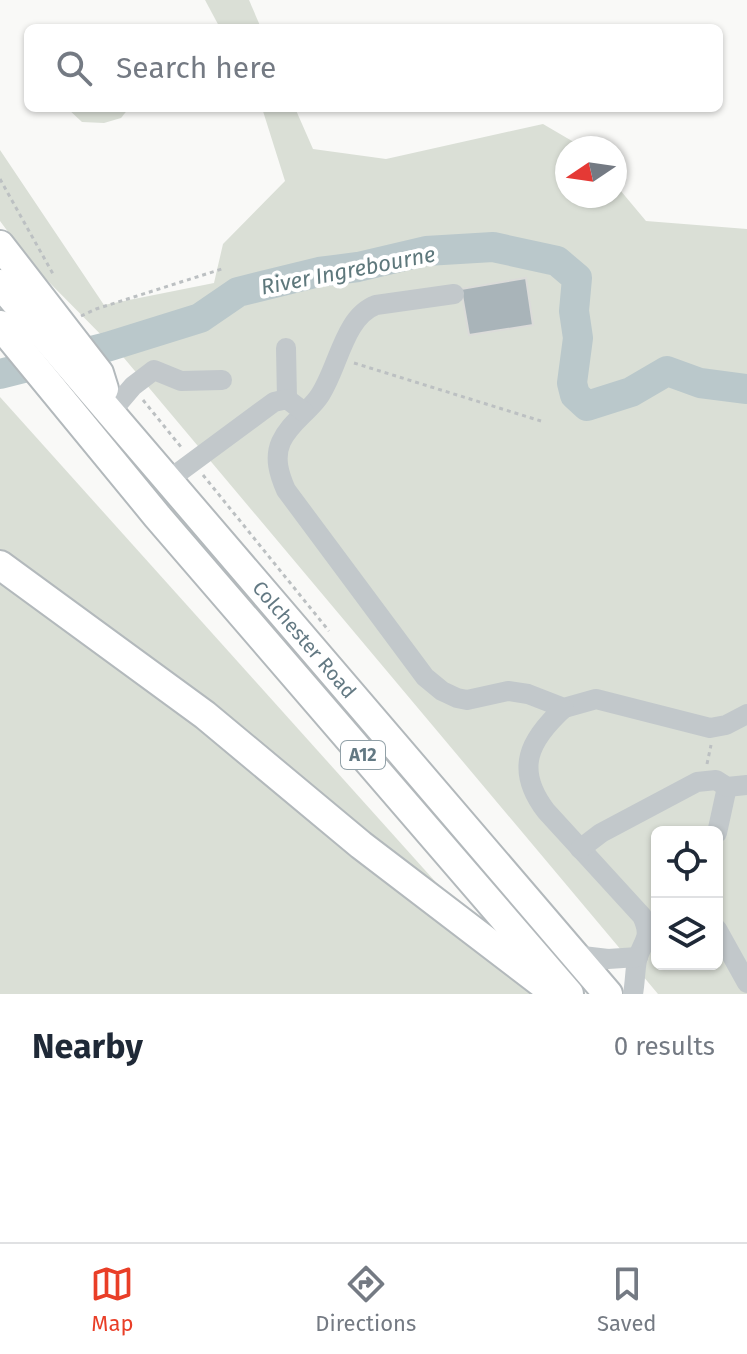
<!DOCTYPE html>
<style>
body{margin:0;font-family:"Fira Sans",sans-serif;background:#f6f6f7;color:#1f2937}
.controls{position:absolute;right:24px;bottom:24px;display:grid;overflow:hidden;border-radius:12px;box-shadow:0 2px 6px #0004}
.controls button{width:72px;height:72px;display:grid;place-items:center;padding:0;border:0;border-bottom:2px solid #e0e1e3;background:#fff;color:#1f2937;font:40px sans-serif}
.compass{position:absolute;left:555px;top:136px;width:72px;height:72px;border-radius:50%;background:#fff;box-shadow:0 2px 6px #0004;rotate:257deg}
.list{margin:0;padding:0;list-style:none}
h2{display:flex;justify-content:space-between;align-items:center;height:104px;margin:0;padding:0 32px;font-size:34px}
h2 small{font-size:26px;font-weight:400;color:#747a83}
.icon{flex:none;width:44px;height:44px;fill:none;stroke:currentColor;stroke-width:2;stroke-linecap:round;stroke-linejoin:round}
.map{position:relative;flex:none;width:747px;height:994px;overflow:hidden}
.search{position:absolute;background:#fff;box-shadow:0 2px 6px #0004;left:24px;right:24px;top:24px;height:88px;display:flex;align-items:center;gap:20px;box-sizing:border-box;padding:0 28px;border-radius:12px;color:#747a83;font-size:30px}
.sheet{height:248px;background:#fff}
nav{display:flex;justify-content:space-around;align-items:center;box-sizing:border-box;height:112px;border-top:2px solid #e0e1e3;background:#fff;font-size:22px;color:#747a83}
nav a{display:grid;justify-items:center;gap:4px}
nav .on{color:#e93e27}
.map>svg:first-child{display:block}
.green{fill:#dadfd6;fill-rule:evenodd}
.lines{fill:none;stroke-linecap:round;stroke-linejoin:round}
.river{stroke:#bac8cb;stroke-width:30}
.building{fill:#a9b4b9;stroke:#dbdbd9;stroke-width:2}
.highway-casing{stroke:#b3b9bc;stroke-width:32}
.path{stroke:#bcc0c2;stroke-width:3;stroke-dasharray:4 4;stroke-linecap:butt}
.minor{stroke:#c2c8cb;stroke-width:20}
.highway{stroke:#fff;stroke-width:28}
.labels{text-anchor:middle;stroke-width:8;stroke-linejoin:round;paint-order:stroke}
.shield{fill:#fff;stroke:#92a1a8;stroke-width:2}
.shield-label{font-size:18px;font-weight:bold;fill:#637983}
.street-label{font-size:20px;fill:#637983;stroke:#fff}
.water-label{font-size:22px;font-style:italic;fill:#5e787c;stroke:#fff}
</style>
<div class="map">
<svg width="747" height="994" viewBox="0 0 747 994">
<rect width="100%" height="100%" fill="#f9f9f7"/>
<g class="green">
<path d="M205 0H249L261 28H220Z"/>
<path d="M67 108H129L121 118 104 123 82 122Z"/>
<path d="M262 108H295L313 149 386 159 543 124 584 148H567V196H615V184L646 221 747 229V994H658L124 358 35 268 0 221V150L104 305 214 283 223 244 285 181ZM657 832H717V964H657Z"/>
<path d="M0 397 503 957 535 994H0Z"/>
</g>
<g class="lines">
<path class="river" d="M0 374 107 347 200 318 238 292 319 272 358 267 426 251 493 247 557 261 577 278 574 311 578 338 572 383 575 395 587 406 631 392 667 371 700 383 747 389"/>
</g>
<path class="building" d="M526 278 533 325 469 335 461 289Z"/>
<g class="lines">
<defs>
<g id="highway">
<path d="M0 245 99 373 104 389"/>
<path id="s1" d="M0 284 608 994"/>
<path d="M0 325 157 516 569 994"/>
<path d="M0 565 205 715 361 845 552 991"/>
</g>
</defs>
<use href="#highway" class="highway-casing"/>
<g class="path">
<path d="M0 179 53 274"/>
<path d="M81 316 96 309 225 268"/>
<path d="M354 363 541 421"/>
<path d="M143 400 181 447"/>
<path d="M203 475 329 631"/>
<path d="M707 764 711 745"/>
</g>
<g class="minor">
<path d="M454 294 376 305C343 317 338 371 318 398 306 414 289 424 281 442 274 458 279 474 286 490L425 677 442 691 457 698 467 700 508 691 528 694 564 708 596 699 710 728 726 725 747 714"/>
<path d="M286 348 287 399"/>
<path d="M110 413 133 386 154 370 181 381 222 380"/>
<path d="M167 481 274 402 287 399 304 412"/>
<path d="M564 708C529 740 514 769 546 811L642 916C653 939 642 941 637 960 635 971 635 983 633 994"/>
<path d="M717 833 727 787"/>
<path d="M580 849 601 833 697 782 716 780 727 787 747 785"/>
<path d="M717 929 747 983"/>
<path d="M574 955 608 959 638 957"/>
</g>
<use href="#highway" class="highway"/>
</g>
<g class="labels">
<rect class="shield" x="341" y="741" width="44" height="28" rx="6"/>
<g class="shield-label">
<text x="363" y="761">A12</text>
</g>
<g class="street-label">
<text dy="7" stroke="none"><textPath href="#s1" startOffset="468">Colchester Road</textPath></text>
</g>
<g class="water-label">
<text transform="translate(348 270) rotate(-11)" y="8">River Ingrebourne</text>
</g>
</g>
</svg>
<div class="controls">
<button><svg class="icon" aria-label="locate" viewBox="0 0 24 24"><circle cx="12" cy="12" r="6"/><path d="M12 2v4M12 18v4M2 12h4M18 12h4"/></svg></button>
<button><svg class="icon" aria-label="layers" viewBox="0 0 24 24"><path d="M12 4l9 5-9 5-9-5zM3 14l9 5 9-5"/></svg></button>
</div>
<svg class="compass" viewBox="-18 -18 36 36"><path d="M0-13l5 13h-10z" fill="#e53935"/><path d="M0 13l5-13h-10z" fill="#747a83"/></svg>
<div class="search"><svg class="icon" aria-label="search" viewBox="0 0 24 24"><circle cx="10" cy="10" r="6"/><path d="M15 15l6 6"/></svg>Search here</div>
</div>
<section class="sheet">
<h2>Nearby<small>0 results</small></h2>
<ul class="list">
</ul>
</section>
<nav>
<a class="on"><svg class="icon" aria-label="map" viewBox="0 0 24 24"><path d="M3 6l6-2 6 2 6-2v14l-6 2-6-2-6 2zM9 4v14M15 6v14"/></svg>Map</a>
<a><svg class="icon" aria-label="directions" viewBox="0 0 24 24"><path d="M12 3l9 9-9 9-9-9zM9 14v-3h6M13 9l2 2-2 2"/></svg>Directions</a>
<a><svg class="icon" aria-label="saved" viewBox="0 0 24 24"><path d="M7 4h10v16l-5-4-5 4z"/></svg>Saved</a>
</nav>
